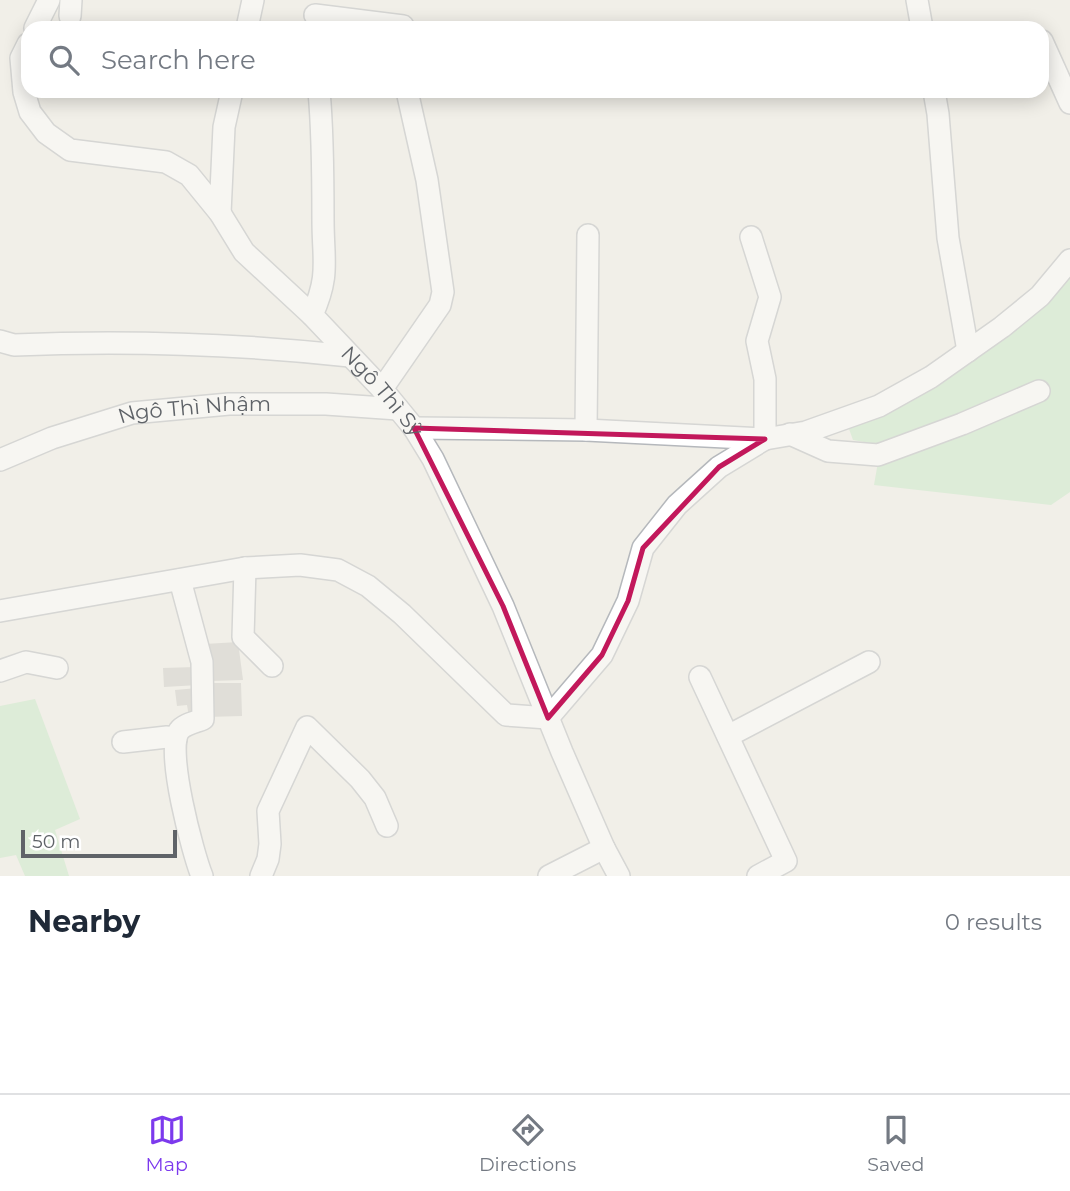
<!DOCTYPE html>
<meta charset="utf-8">
<style>
body{margin:0;font-family:Montserrat,sans-serif;background:#f2f2f3;color:#1f2937}
.scale{position:absolute;left:21px;bottom:18px;width:156px;box-sizing:border-box;padding-left:7px;border:4px solid #5f6368;border-top:0;font-size:19px;line-height:24px;white-space:nowrap;color:#5f6368;-webkit-text-stroke:5px #fff;paint-order:stroke}
.list{margin:0;padding:0;list-style:none}
h2{display:flex;justify-content:space-between;align-items:center;height:91px;margin:0;padding:0 28px;font-size:30px}
h2 small{font-size:23px;font-weight:400;color:#747a83}
.icon{flex:none;width:38px;height:38px;fill:none;stroke:currentColor;stroke-width:2;stroke-linecap:round;stroke-linejoin:round}
.map{position:relative;flex:none;width:1070px;height:876px;overflow:hidden}
.search{position:absolute;background:#fff;box-shadow:0 4px 18px #0003;left:21px;right:21px;top:21px;height:77px;display:flex;align-items:center;gap:18px;box-sizing:border-box;padding:0 24px;border-radius:21px;color:#747a83;font-size:26px}
.sheet{height:217px;background:#fff}
nav{display:flex;justify-content:space-around;align-items:center;box-sizing:border-box;height:98px;border-top:2px solid #e0e1e3;background:#fff;font-size:19px;color:#747a83}
nav a{display:grid;justify-items:center;gap:4px}
nav .on{color:#7c3aed}
.map>svg:first-child{display:block}
.green{fill:#c5e8c5}
.building{fill:#cccac5}
.lines{fill:none;stroke-linecap:round;stroke-linejoin:round}
.minor-casing{stroke:#b5b8bc;stroke-width:24}
.minor{stroke:#fff;stroke-width:21}
.marked{fill:none;stroke:#c2185b;stroke-width:5;stroke-linejoin:round}
.labels{text-anchor:middle;stroke-width:6;stroke-linejoin:round;paint-order:stroke}
.street-label{font-size:21px;fill:#5f6368;stroke:#fff}
</style>
<div class="map">
<svg width="1070" height="876" viewBox="0 0 1070 876">
<rect width="100%" height="100%" fill="#f1efe8"/>
<g class="green">
<path d="M1070 276V492L1051 505 874 485 881 445 853 440 848 426Z"/>
<path d="M35 699 80 819 55 830 69 876H25L16 855 0 858V706Z"/>
</g>
<g class="building">
<path d="M238 642 243 680 210 681 205 644Z"/>
<path d="M196 667 198 685 164 687 163 668Z"/>
<path d="M205 683H241L242 716 206 717Z"/>
<path d="M198 688 201 715 189 717 187 705 177 706 175 690Z"/>
</g>
<g class="lines">
<defs>
<g id="minor">
<path d="M917 0 922 28"/>
<path d="M315 15 403 26V28"/>
<path d="M70 16 71 0"/>
<path d="M35 28 49 0"/>
<path d="M247 28 253 0"/>
<path d="M1042 41 1070 103"/>
<path id="s1" d="M28 44 21 58 24 92 30 112 46 133 70 150 166 162 189 175 220 213 244 252 312 315 382 389 414 428 433 459 503 606 562 752 604 848 619 876"/>
<path d="M934 91 938 114 948 238 968 351"/>
<path d="M220 213 224 127 232 91"/>
<path d="M312 315C330 275 323 261 323 220 323 177 323 134 319 91"/>
<path d="M0 341 14 345C127 340 238 344 350 356"/>
<path d="M382 389 440 305 443 292 427 180 407 91"/>
<path d="M414 428 586 430 765 439 806 432 879 406 931 377 1002 327 1040 296 1070 260"/>
<path d="M586 430 588 235"/>
<path d="M790 434 828 451 878 455 962 424 1039 391"/>
<path id="s2" d="M0 460 52 438 132 413 229 404H326L398 409"/>
<path d="M245 568 243 637 272 666"/>
<path d="M180 580 202 662 203 719C196 722 184 724 179 731 165 749 193 854 202 876"/>
<path d="M0 611 245 568 300 565 338 570 368 586 402 614 506 715 548 718 602 655 628 601 643 548 677 505 719 467 765 439V379L757 341 770 297 751 237"/>
<path d="M0 671 26 662 57 668"/>
<path d="M700 677 786 861 758 876"/>
<path d="M728 736 869 662"/>
<path d="M123 742 167 737 176 739"/>
<path d="M261 876 268 859 270 844 268 811 307 727 360 779 375 798 387 826"/>
<path d="M549 876 604 848"/>
</g>
</defs>
<use href="#minor" class="minor-casing"/>
<use href="#minor" class="minor"/>
</g>
<path d="M0 0H1070V876H0ZM414 428 765 439 719 467 643 548 628 601 602 655 548 718 503 606Z" fill="#f1efe8" fill-opacity=".55" fill-rule="evenodd"/>
<path class="marked" d="M414 428 765 439 719 467 643 548 628 601 602 655 548 718 503 606Z"/>
<g class="labels">
<g class="street-label">
<text dy="7" stroke="none"><textPath href="#s1" startOffset="541">Ngô Thì Sỹ</textPath></text>
<text dy="7" stroke="none"><textPath href="#s2" startOffset="203">Ngô Thì Nhậm</textPath></text>
</g>
</g>
</svg>
<div class="scale">50 m</div>
<div class="search"><svg class="icon" aria-label="search" viewBox="0 0 24 24"><circle cx="10" cy="10" r="6"/><path d="M15 15l6 6"/></svg>Search here</div>
</div>
<section class="sheet">
<h2>Nearby<small>0 results</small></h2>
<ul class="list">
</ul>
</section>
<nav>
<a class="on"><svg class="icon" aria-label="map" viewBox="0 0 24 24"><path d="M3 6l6-2 6 2 6-2v14l-6 2-6-2-6 2zM9 4v14M15 6v14"/></svg>Map</a>
<a><svg class="icon" aria-label="directions" viewBox="0 0 24 24"><path d="M12 3l9 9-9 9-9-9zM9 14v-3h6M13 9l2 2-2 2"/></svg>Directions</a>
<a><svg class="icon" aria-label="saved" viewBox="0 0 24 24"><path d="M7 4h10v16l-5-4-5 4z"/></svg>Saved</a>
</nav>
